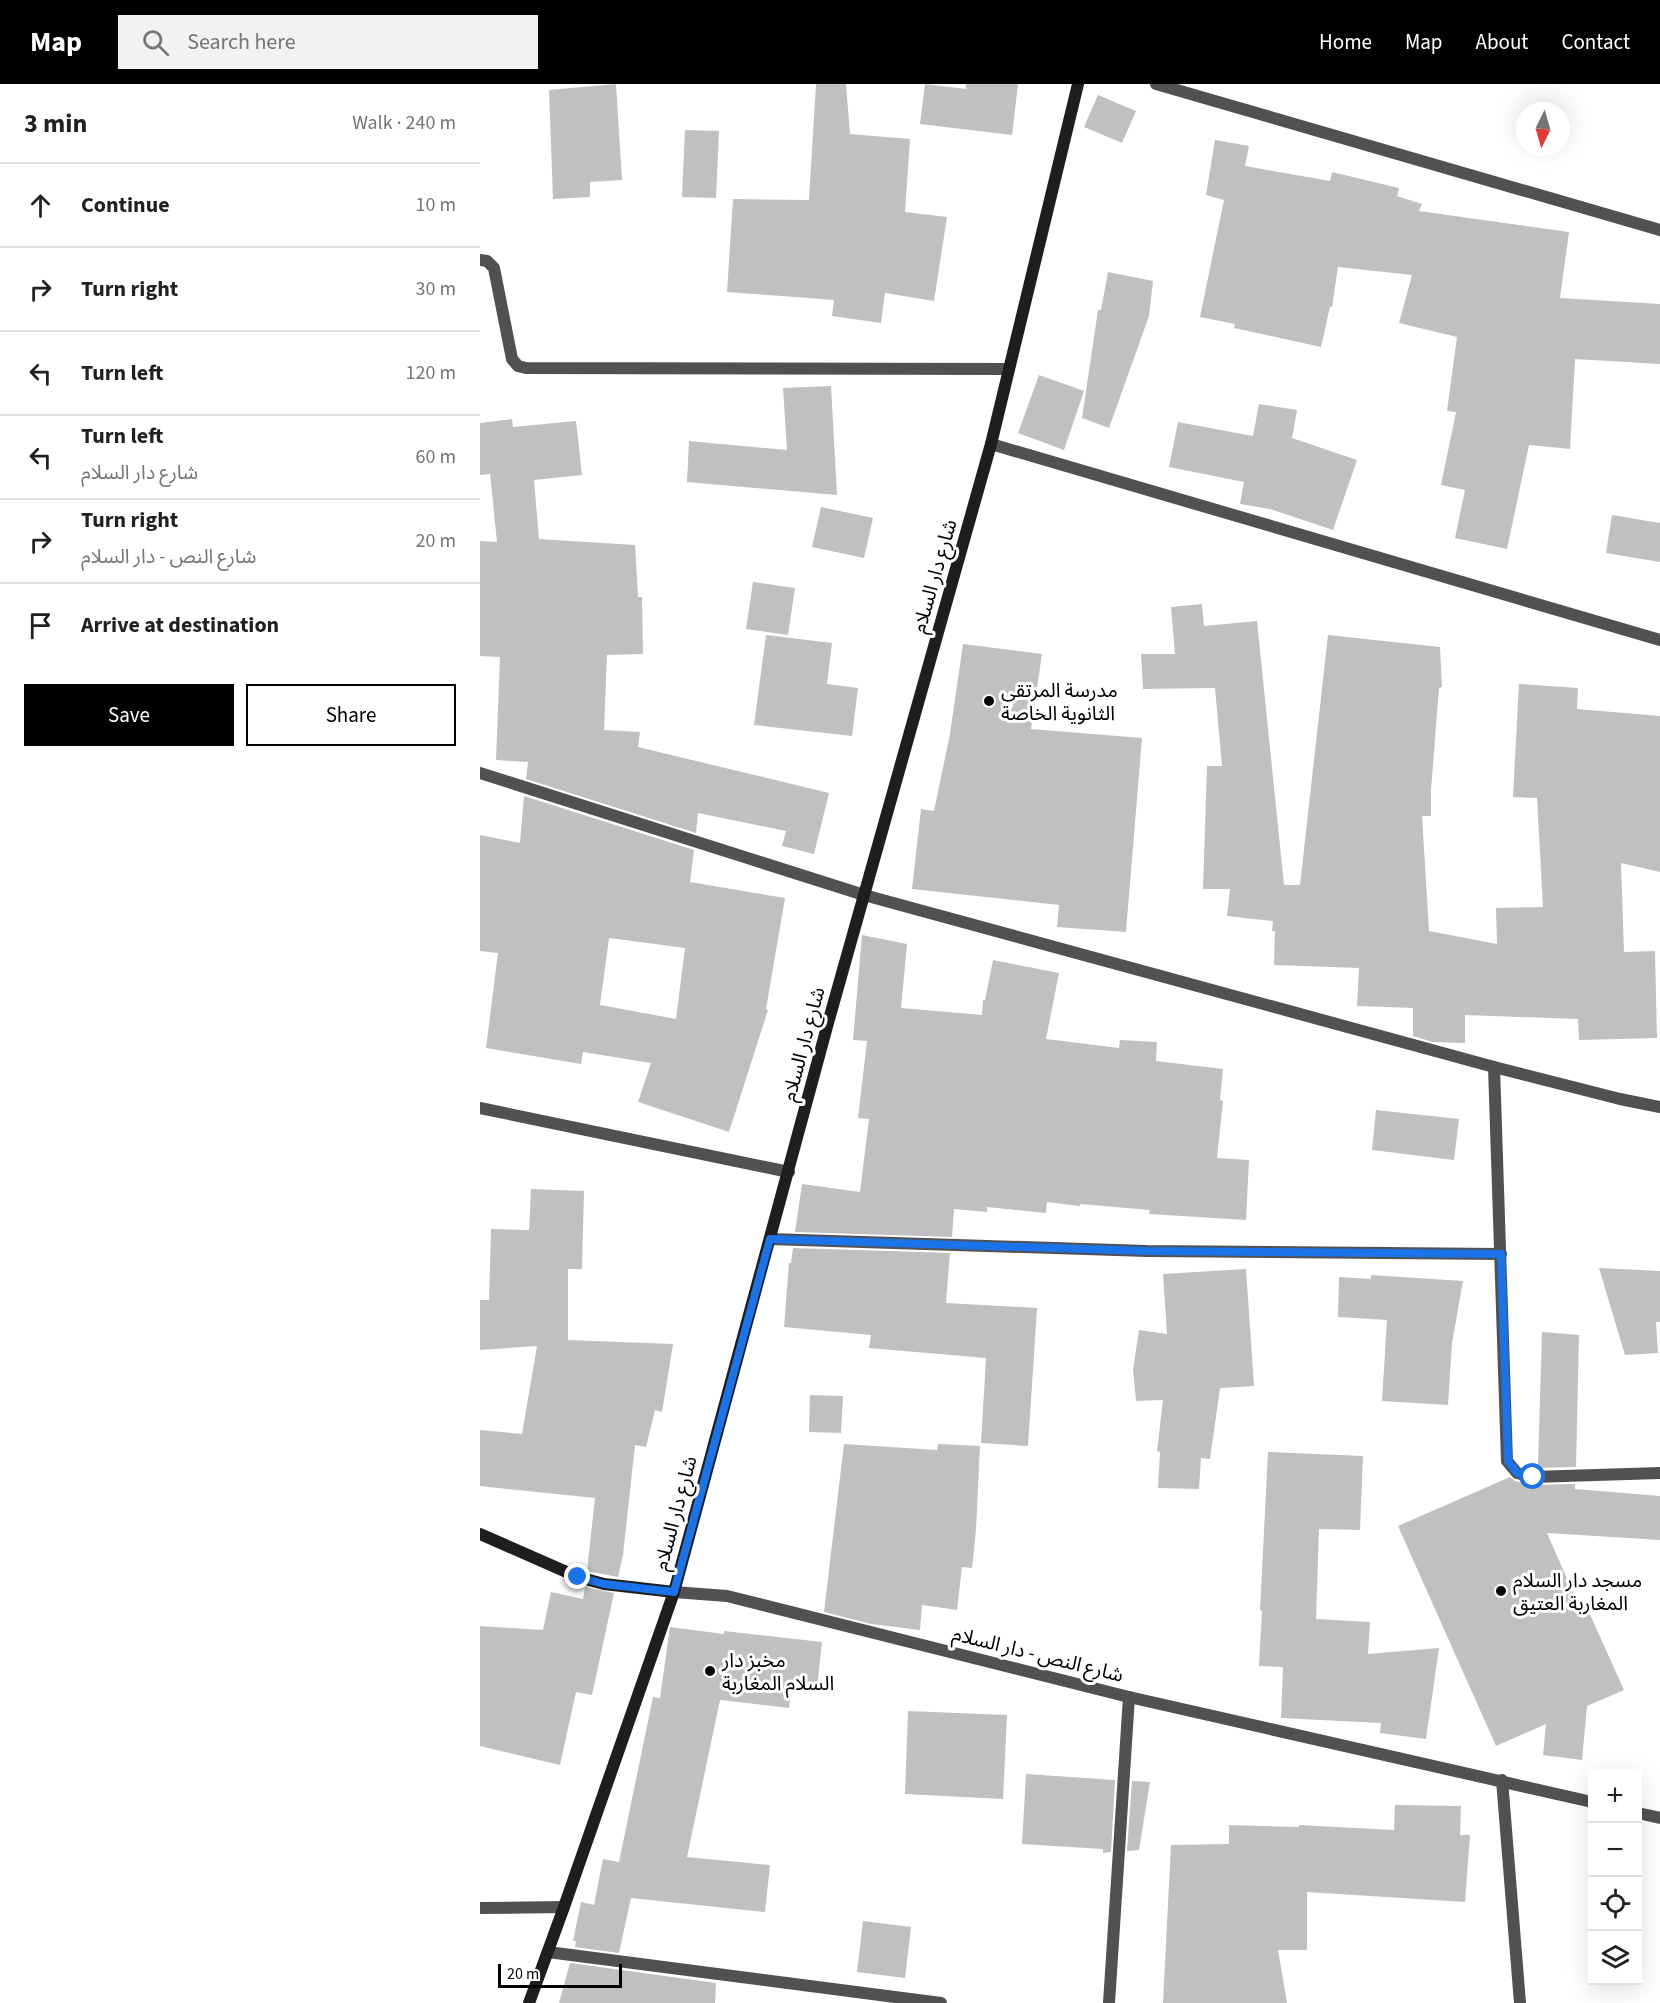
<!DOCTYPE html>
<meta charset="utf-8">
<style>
body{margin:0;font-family:"Source Sans 3","Noto Sans Arabic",sans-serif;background:#f2f2f2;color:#202124}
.controls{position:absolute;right:18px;bottom:18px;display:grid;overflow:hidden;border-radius:0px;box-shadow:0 6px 24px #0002}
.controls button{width:54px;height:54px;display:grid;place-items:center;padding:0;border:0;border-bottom:2px solid #e0e0e0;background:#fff;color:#202124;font:30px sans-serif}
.compass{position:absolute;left:1036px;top:18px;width:54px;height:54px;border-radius:50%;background:#fff;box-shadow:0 6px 24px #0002;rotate:185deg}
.scale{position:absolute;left:18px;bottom:15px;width:124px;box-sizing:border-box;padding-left:6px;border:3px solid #000;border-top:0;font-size:16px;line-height:21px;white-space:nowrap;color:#000;-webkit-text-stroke:4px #fff;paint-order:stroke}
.stop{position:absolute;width:18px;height:18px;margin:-14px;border:4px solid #1a73e8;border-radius:50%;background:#fff}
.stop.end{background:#1a73e8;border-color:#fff;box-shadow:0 2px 6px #0008}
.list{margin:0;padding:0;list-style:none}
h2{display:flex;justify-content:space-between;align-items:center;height:78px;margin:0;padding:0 24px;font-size:26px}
h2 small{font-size:20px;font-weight:400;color:#757577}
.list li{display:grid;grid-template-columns:39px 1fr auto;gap:18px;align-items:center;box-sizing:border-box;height:84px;padding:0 24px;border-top:2px solid #e0e0e0}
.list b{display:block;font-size:22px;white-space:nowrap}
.list p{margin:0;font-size:20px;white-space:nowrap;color:#757577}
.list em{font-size:20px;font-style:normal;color:#757577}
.actions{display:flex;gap:12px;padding:18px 24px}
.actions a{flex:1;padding:14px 0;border:2px solid #000;border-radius:0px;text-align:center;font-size:21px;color:#000}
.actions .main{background:#000;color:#fff}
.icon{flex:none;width:33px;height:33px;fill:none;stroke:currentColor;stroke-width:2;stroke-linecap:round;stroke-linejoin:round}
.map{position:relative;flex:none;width:1180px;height:1919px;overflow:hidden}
header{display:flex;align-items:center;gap:36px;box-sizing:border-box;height:84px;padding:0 30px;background:#000;color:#fff}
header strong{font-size:28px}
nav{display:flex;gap:33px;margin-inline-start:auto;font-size:21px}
.search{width:420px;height:54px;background:#f2f2f2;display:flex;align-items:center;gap:15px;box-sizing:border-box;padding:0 21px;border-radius:0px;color:#757577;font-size:22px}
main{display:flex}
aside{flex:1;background:#fff}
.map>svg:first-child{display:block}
.building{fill:#c0c0c0;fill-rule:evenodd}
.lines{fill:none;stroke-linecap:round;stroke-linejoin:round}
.street{stroke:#515151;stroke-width:12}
.secondary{stroke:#1e1e1e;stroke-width:12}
.route{stroke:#1a73e8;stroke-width:8}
.poi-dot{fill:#000;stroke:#fff;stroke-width:2}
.labels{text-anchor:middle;stroke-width:6;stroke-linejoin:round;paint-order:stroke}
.street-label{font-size:20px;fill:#000;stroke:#fff}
.poi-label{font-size:20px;fill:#000;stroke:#fff;text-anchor:start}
</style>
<header>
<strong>Map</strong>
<div class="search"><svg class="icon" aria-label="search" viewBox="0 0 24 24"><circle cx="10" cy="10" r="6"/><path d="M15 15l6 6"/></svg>Search here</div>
<nav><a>Home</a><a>Map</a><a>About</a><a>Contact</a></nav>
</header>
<main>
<aside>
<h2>3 min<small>Walk · 240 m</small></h2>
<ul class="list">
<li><svg class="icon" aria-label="ahead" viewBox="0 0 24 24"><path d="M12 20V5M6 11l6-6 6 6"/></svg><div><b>Continue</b></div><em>10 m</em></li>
<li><svg class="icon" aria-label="right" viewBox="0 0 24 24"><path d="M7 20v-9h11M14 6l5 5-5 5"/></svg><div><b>Turn right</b></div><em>30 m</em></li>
<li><svg class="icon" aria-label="left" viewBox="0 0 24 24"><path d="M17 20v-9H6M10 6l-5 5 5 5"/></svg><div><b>Turn left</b></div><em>120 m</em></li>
<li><svg class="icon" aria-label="left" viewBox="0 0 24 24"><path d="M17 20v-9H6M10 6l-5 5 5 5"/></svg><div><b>Turn left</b><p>شارع دار السلام</p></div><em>60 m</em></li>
<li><svg class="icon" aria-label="right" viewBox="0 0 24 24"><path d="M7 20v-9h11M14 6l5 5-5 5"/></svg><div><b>Turn right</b><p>شارع النص - دار السلام</p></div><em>20 m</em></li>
<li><svg class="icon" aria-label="arrive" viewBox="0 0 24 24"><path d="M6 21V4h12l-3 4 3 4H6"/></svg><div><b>Arrive at destination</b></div></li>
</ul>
<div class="actions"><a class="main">Save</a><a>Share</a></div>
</aside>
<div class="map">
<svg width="1180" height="1919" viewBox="0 0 1180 1919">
<rect width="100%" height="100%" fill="#fff"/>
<g class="building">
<path d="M136 0 142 96 110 98V113L73 115 69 6Z"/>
<path d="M336 0H366L370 50 430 55 425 128 467 133 454 217 405 209 401 239 352 232 354 216 247 208 253 115 329 116Z"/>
<path d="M445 0 486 5V0H538L532 51 440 40Z"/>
<path d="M618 11 656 27 642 59 604 43Z"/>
<path d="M205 46 239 47 236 114 202 113Z"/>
<path d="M735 56 769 62 765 82 850 97 852 88 919 104 917 112 942 120 939 127 1089 148 1080 214 1180 220V280L1095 275 1090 365 1049 361 1027 465 975 454 985 406 961 401 976 328 967 327 977 253 919 239 932 191 858 183 852 223H850L841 263 754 244 755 240 720 233 744 116 726 111Z"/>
<path d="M628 188 673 197 669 232 629 344 602 334 618 226H621Z"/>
<path d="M559 291 604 307 584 366 538 349Z"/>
<path d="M351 302 357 411 207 398 209 357 307 366 303 304Z"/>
<path d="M779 320 817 326 812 354 877 376 853 446 790 425 760 420 764 398 689 383 698 338 773 352Z"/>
<path d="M32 335 33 343 96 337 102 391 54 396 59 455 155 461 158 513H162L163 570 127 571 124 646 160 648 158 663 349 709 334 770 302 762 306 747 218 729 216 749 46 695 48 678 16 676 20 573 0 572V457L17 458 10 390 0 391V339Z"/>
<path d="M341 423 393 434 384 474 332 463Z"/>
<path d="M1132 431 1180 439V478L1126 469Z"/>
<path d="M273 498 315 504 308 551 266 545Z"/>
<path d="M722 520 724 542 777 537 804 801H820L848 551 960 563 962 603 959 604 951 706V732H942L949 847 1017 860 1016 824 1063 823 1057 714 1033 713 1039 600 1098 604 1097 625 1180 632V788L1141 779 1144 868 1175 867 1177 954 1099 956 1098 935 985 931V959L953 958 933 952V924L877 922 879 884 794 881 795 847H792L793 837 747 832 750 805H723L727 682H742L735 604 663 605 661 570H695L691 523Z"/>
<path d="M286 551 352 559 347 600 378 604 372 652 274 641Z"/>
<path d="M483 560 562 570 551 645 662 654 646 848 577 843 579 821 432 805 441 725 454 727 470 650Z"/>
<path d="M44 712 214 766 210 798 305 814 286 925 288 926 249 1048 158 1018 171 979 103 968 101 980 6 964 18 869 0 867V751L40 759ZM129 854 205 864 196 935 120 921Z"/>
<path d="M382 851 427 860 421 924 502 931 503 916H505L513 876 579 889 566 955 639 964 640 956 677 958 676 977 743 985 740 1016 743 1017 737 1074 769 1076 766 1136 669 1130 670 1126 600 1120V1122L567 1118 566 1129 507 1123V1128L474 1125 472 1153 315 1148 322 1100 380 1108 389 1035 378 1034 387 957 373 956Z"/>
<path d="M896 1026 979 1035 974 1076 892 1066Z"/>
<path d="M51 1105 104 1107 102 1185H88V1256L193 1260 182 1328 175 1326 166 1363 155 1361 143 1471 138 1493 107 1487 115 1414 0 1402V1346L42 1350 57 1262 0 1266V1216H9L11 1145 49 1146Z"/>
<path d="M313 1164 470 1169 466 1219 557 1224 548 1362 501 1359 506 1274 389 1264 391 1251 304 1243 309 1179H311Z"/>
<path d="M1119 1184 1180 1187V1238H1176L1178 1269 1145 1271Z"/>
<path d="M766 1185 774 1302 740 1304 730 1375 721 1374 719 1405 678 1404 680 1368 677 1367 683 1316 656 1317 653 1286 659 1246 687 1250 683 1190Z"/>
<path d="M891 1191 983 1197 972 1259 968 1321 902 1317 907 1236 858 1233 859 1193 891 1195Z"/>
<path d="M1062 1248 1099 1251 1096 1383 1051 1384 1058 1381Z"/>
<path d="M330 1311 363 1312 361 1349 329 1348Z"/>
<path d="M364 1360 457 1366 458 1360 500 1362 496 1446 492 1484 482 1483 477 1526 442 1521 440 1546 391 1540 344 1528Z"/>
<path d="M788 1368 883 1372 880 1446 839 1445 836 1535 890 1538 888 1570 959 1564 946 1655 900 1649 901 1639 801 1634 803 1583 779 1582 782 1527 780 1526Z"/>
<path d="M1030 1393 1035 1397 1051 1401 1095 1400V1405L1180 1412V1456L1067 1449 1102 1529 1108 1526 1144 1606 1107 1622 1102 1676 1063 1671 1066 1640 1016 1662 918 1442Z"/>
<path d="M105 1503 134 1509 112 1611 96 1608 80 1681 0 1662V1542L63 1546 71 1508 103 1515Z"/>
<path d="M190 1543 244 1550V1547L342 1558 337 1604 312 1601 309 1624 240 1616 207 1773 290 1781 285 1828 151 1814 139 1869 95 1863 96 1857H93L101 1818 114 1821 123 1775 139 1778 173 1613 180 1614Z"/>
<path d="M428 1627 527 1631 523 1715 425 1710Z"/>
<path d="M546 1690 635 1696 631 1768 623 1769V1765L542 1760Z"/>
<path d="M652 1697 670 1698 659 1766 647 1767Z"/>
<path d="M915 1721 981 1722 980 1751H990L985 1818 827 1808V1866H798L807 1919H683L691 1761 749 1760V1741L819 1743V1741L914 1746Z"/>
<path d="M383 1837 431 1843 425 1894 377 1888Z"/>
<path d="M90 1879 236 1899 235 1919H79Z"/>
</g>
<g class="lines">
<g class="street">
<path d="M676 0 1180 146"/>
<path d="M0 176 7 177 14 184 32 275 38 282 46 284 529 285"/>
<path d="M511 360 1180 556"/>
<path d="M0 689 384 811 1014 983 1140 1015 1180 1023"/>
<path d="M1014 983 1027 1377 1037 1389 1053 1393 1180 1389"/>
<path d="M0 1024 309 1088"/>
<path d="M290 1155 667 1167 1021 1170"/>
<path d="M194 1508 247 1512 649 1613 1112 1718"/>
<path d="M1022 1696 1040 1919"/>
<path d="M1158 1729 1180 1734"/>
<path d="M0 1824 84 1823"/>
<path d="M68 1868 461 1919"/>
<path d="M629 1919 649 1613"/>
</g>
<g class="secondary">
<path d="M0 1450 98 1493 124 1500 194 1508"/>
<path d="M49 1919 84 1823 194 1508 348 939 511 360 598 0"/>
</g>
</g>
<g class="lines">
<path class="route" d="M98 1493 124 1500 194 1508 290 1155 667 1167 1021 1170 1028 1377 1037 1389 1053 1393"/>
</g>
<g class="poi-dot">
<circle cx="509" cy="617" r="6"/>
<circle cx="1021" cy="1507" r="6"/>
<circle cx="230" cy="1587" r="6"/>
</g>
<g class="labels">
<g class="street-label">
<text transform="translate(454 492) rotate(-74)" y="7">شارع دار السلام</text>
<text transform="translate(323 960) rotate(-75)" y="7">شارع دار السلام</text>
<text transform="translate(195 1429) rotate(-75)" y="7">شارع دار السلام</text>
<text transform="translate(558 1570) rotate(14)" y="7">شارع النص - دار السلام</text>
</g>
<g class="poi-label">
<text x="521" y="613">مدرسة المرتقي<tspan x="521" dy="23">الثانوية الخاصة</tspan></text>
<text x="1033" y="1503">مسجد دار السلام<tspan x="1033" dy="23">المغاربة العتيق</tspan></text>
<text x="242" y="1583">مخبز دار<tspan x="242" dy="23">السلام المغاربة</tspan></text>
</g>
</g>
</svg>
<div class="controls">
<button>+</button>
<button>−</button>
<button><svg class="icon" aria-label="locate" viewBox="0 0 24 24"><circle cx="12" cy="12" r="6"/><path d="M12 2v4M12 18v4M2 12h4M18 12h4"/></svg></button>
<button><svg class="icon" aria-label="layers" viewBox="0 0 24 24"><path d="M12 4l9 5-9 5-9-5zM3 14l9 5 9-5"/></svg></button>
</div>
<svg class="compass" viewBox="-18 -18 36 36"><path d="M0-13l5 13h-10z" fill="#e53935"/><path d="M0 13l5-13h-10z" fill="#757577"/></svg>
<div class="scale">20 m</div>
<div class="stop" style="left:1053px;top:1393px"></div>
<div class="stop end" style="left:98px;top:1493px"></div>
</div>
</main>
